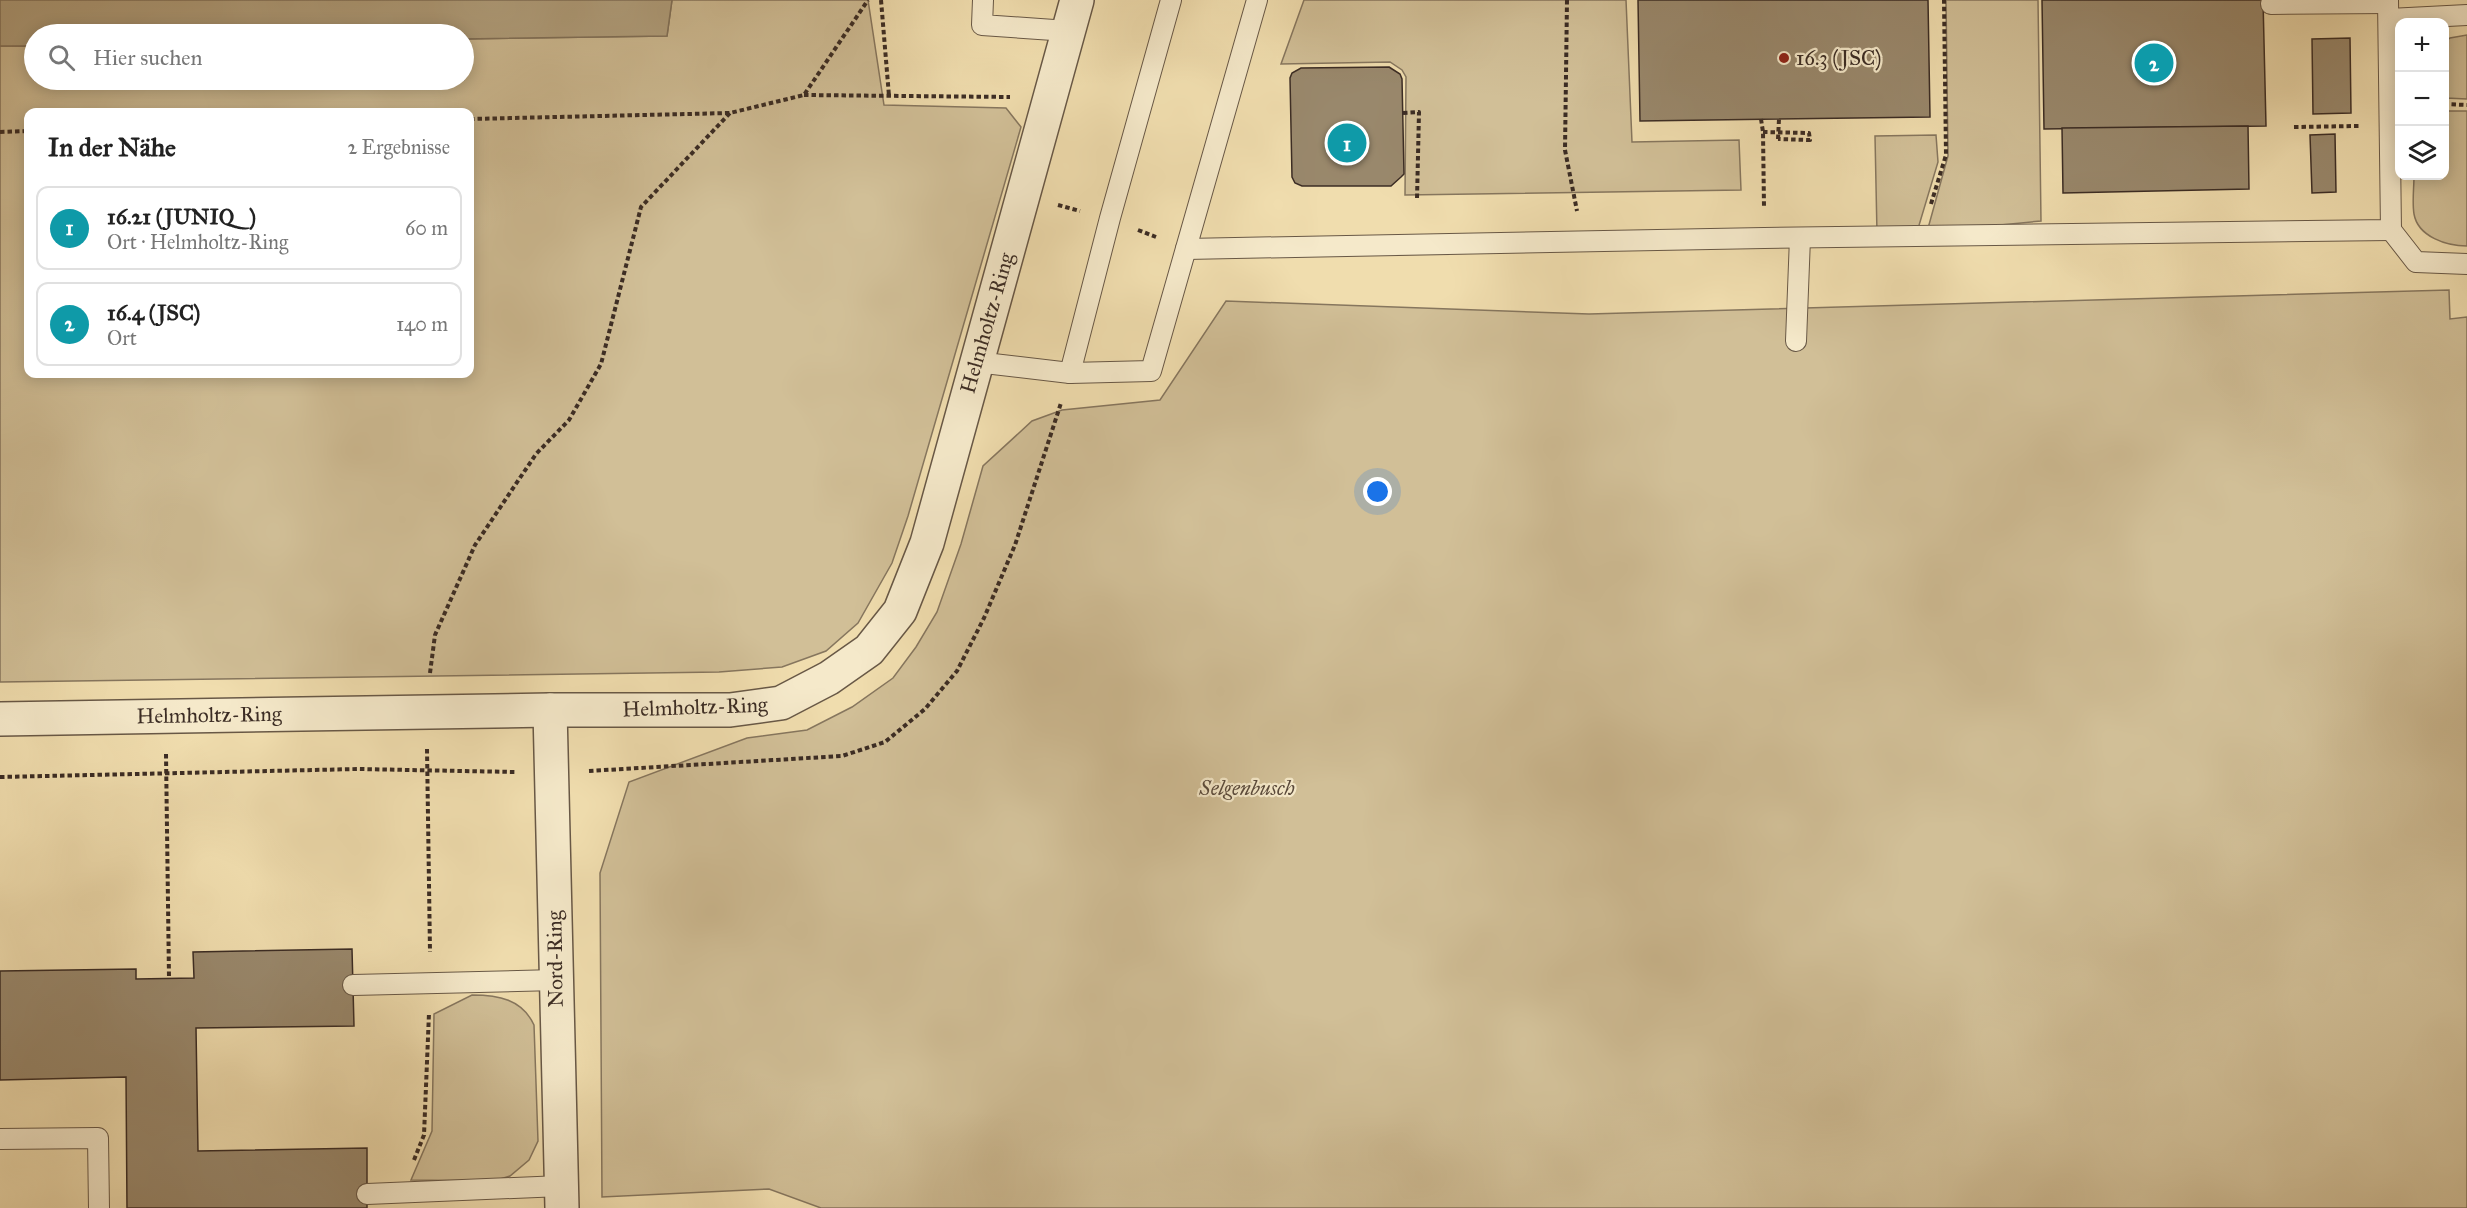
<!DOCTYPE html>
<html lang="de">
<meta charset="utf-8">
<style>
body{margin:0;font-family:"IM FELL Great Primer",serif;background:#f2f2f2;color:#222}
.controls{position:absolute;right:18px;top:18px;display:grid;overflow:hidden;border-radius:12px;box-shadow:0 3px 15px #0003}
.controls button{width:54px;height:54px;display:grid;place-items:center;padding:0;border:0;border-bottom:2px solid #e0e0e0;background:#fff;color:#222;font:30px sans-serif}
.you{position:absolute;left:1378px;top:492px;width:21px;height:21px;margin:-15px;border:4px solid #fff;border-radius:50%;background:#1a73e8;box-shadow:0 0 0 9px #1a73e833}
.badge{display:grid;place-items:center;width:39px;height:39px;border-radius:50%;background:#d93025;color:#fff;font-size:20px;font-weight:700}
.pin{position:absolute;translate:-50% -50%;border:3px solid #fff;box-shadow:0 2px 6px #0006}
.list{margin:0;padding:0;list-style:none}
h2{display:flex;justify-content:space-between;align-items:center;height:78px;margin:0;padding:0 24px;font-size:26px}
h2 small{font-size:20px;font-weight:400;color:#767676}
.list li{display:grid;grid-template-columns:39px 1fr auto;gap:18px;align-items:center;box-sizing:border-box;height:84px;margin:0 12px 12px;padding:0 12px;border:2px solid #e0e0e0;border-radius:12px}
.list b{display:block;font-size:22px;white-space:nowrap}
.list p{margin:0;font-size:20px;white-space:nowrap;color:#767676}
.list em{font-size:20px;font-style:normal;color:#767676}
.icon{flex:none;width:33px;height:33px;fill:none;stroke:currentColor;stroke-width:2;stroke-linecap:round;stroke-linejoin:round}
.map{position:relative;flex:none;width:2467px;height:1208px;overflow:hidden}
.search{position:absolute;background:#fff;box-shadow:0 3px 15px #0003;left:24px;top:24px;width:450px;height:66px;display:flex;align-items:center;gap:15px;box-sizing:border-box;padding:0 21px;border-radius:33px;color:#767676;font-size:22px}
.panel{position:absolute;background:#fff;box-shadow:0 3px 15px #0003;left:24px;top:108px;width:450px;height:270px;border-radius:12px}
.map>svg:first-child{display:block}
.green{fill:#d1bf97;stroke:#86765e;stroke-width:1.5;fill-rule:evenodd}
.water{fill:#b2a17f;stroke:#82725b;stroke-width:1.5}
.building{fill:#99886c;stroke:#3b2c24;stroke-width:1.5}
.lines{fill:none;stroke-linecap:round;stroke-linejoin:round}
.lane-casing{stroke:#685846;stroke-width:22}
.street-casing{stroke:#685846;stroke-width:36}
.path{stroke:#3b2c24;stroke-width:4;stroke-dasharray:4.5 3;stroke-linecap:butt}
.lane{stroke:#f5e9ca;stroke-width:20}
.street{stroke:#f5e9ca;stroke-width:33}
.path-bridge{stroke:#3b2c24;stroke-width:4;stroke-dasharray:4.5 3;stroke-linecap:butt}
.poi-dot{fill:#8f2418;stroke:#f5e9ca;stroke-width:2}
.labels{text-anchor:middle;stroke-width:4.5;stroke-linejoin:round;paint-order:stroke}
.poi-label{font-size:21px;fill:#3b2c24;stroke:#f5e9ca;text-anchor:start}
.street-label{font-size:21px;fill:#3b2c24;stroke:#f5e9ca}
.park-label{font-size:21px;font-style:italic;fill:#59493b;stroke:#f5e9ca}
</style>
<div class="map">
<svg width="2467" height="1208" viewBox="0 0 2467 1208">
<rect width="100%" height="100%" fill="#f0ddae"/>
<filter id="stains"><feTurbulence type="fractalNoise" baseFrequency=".00333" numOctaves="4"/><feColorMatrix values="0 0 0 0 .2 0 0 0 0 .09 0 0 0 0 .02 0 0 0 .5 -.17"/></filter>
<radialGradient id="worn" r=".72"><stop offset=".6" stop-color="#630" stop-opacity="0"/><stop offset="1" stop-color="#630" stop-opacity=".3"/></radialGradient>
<g class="green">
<path d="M672 0H868L884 105 1006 108 1021 127 908 516 892 563 858 623 826 651 782 667 719 672 0 682V46H34V80H464V39L667 36ZM28 112H470V374H28Z"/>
<path d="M1304 0H1626L1632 142 1739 140 1741 190 1405 195 1406 77 1402 70 1390 62 1281 64Z"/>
<path d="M1946 0H2038L2041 221 1927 232 1948 156Z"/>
<path d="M2467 35V99L2446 98 2445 42 2450 38Z"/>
<path d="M2445 111H2467V246C2447 246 2418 237 2414 214 2412 202 2414 188 2414 176H2444Z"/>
<path d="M1936 135 1938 162 1917 232 1877 234 1875 136Z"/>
<path d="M2449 290 2450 319 2467 317V1208H821L769 1189 602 1197 600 873 629 782 747 738 807 730 852 707 893 678 916 647 937 612 961 544 983 466 1032 421 1062 410 1160 400 1226 301 1589 314Z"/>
<path d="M472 995C498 995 522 999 534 1025L538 1141 529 1160 510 1176 494 1181 411 1180 432 1131 434 1014Z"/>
</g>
<path class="water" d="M0 0H672L667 36 464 39V34H34V46H0Z"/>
<g class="building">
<path d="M1638 0H1928L1930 117 1640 121Z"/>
<path d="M2042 0H2263L2266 126 2044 129Z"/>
<path d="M2350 38 2351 113 2313 114 2312 39Z"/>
<path d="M1389 67 1400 74 1402 79 1404 174 1401 177 1391 186H1302L1295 183 1292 177 1290 78 1292 73 1301 68Z"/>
<path d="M2248 126 2249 189 2063 193 2062 128Z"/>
<path d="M2335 134 2336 192 2312 193 2310 135Z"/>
<path d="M352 949 354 1026 196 1028 198 1151 367 1148V1208H127L126 1077 0 1080V971L136 969V979L194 978 193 952Z"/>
</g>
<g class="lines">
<defs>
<g id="lane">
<path d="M983 0 982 25 1068 31"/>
<path d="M2271 4 2388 3"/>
<path d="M2389 19 2467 15"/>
<path d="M2391 230 2416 262 2467 264"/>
<path d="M1186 249 1764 238 2391 230 2388 0"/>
<path d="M1796 341 1800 238"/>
<path d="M976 362 1070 373 1151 371 1257 0"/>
<path d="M1070 373 1110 218 1171 0"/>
<path d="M353 985 556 980"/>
<path d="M0 1139 98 1138 99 1208"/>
<path d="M367 1194 561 1186"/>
</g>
<g id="street">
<path d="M550 710 562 1208"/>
<path d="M0 719 550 710H730L781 703 829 678 869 650 900 611 927 543 1077 0"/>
</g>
</defs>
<use href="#lane" class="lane-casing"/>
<use href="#street" class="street-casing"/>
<g class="path">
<path d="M881 0 889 96"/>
<path d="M1567 0 1565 150 1577 211"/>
<path d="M804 95 1010 97"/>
<path d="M2444 104 2467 105"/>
<path d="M1403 113 1419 112 1417 199"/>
<path d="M470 119 730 113 804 95 868 0"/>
<path d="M1761 119 1763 132 1764 207"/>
<path d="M2294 127 2359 126"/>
<path d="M0 132 28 131"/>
<path d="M1763 132 1809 133 1810 140 1778 139"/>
<path d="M1931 204 1946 155 1944 0"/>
<path d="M1058 205 1080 211"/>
<path d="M1138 230 1156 237"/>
<path d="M430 673 435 635 475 545 536 454 569 420 601 364 641 207 730 113"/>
<path d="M427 749 430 952"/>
<path d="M166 754 169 978"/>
<path d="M589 771 842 756 885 742 925 709 957 671 984 618 1015 545 1061 403"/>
<path d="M0 777 358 769 515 772"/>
<path d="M414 1160 424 1135 429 1013"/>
</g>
<use href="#lane" class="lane"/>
<use href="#street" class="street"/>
<path class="path-bridge" d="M1778 139 1779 119"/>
</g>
<circle class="poi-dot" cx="1784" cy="58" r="6"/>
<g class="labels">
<g class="poi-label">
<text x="1796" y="65">16.3 (JSC)</text>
</g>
<g class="street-label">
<text transform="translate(987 323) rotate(-74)" y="7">Helmholtz-Ring</text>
<text transform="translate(695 707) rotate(-2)" y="7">Helmholtz-Ring</text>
<text transform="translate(209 715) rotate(-1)" y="7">Helmholtz-Ring</text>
<text transform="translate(555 959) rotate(-91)" y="7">Nord-Ring</text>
</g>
<g class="park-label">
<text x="1247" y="795">Selgenbusch</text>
</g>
</g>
<rect width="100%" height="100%" filter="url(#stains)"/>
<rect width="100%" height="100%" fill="url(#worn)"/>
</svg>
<div class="controls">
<button>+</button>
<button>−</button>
<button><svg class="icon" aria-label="layers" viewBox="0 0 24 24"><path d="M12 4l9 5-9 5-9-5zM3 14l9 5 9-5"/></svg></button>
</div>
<div class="you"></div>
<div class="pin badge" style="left:1347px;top:143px;background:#0f9aa8">1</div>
<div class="pin badge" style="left:2154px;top:63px;background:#0f9aa8">2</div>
<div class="search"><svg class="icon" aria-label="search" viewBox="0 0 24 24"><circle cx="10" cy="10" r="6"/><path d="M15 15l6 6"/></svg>Hier suchen</div>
<section class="panel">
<h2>In der Nähe<small>2 Ergebnisse</small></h2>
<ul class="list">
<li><span class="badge" style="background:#0f9aa8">1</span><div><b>16.21 (JUNIQ)</b><p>Ort · Helmholtz-Ring</p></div><em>60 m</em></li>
<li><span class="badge" style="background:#0f9aa8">2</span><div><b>16.4 (JSC)</b><p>Ort</p></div><em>140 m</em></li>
</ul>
</section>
</div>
